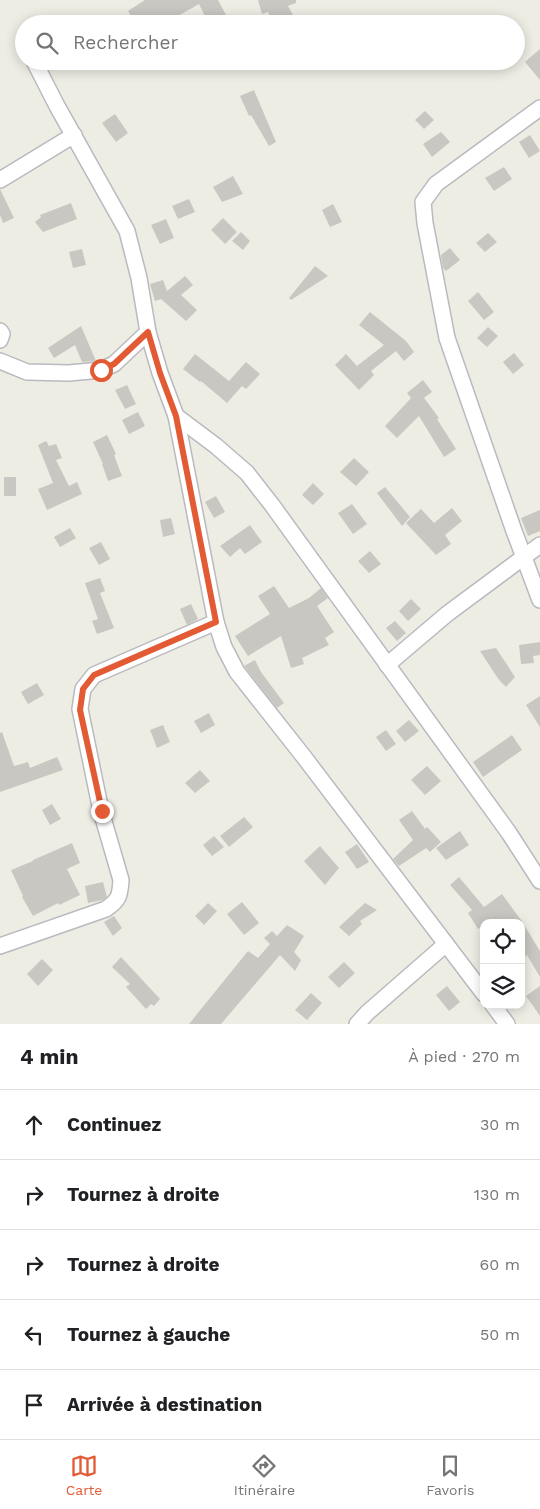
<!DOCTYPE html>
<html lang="fr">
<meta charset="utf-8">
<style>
body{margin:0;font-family:"Work Sans",sans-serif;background:#f6f6f6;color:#202124}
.controls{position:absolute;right:15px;bottom:15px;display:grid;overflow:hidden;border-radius:10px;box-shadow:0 2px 12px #0003}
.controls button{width:45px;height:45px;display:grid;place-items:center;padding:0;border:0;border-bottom:1px solid #e0e0e0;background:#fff;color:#202124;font:25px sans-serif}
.stop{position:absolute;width:15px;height:15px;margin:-11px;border:4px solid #e35b34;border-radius:50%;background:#fff}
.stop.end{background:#e35b34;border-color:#fff;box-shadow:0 1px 5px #0008}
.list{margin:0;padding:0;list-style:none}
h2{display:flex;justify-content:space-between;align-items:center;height:65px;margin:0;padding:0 20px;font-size:21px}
h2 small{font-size:16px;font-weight:400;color:#757577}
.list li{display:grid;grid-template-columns:32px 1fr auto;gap:15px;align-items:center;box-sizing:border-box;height:70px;padding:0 20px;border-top:1px solid #e0e0e0}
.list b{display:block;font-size:19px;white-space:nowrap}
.list em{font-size:16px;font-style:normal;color:#757577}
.icon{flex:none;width:28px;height:28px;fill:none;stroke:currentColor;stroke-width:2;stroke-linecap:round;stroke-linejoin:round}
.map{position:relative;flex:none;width:540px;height:1024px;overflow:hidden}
.search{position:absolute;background:#fff;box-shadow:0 2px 12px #0003;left:15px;right:15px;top:15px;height:55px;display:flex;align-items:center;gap:12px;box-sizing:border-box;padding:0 18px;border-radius:28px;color:#757577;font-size:19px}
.sheet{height:415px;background:#fff}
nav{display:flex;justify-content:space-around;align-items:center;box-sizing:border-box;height:70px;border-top:1px solid #e0e0e0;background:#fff;font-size:14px;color:#757577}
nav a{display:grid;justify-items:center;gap:2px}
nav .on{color:#e35b34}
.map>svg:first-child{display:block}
.building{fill:#c9c7c1}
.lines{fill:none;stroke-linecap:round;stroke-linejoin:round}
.street-casing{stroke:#b9babf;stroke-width:18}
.street{stroke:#fff;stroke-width:15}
.route{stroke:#e35b34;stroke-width:6}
</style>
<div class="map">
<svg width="540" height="1024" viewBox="0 0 540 1024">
<rect width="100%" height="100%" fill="#eeede4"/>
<g class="building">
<path d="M145 0H218L227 17 215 24H209L199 4 178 16 180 20 173 24H165L162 18 153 24H136L128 11Z"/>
<path d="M258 0H296V3L288 6 298 24H274L268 12 262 14Z"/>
<path d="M540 49V80L525 62Z"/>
<path d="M254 90 276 142 269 146 251 115 249 116 240 96Z"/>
<path d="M425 111 434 120 424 129 415 120Z"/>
<path d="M115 114 128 133 116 142 102 123Z"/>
<path d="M441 132 450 142 432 157 423 144Z"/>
<path d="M530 135 540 151 529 158 519 142Z"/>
<path d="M504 167 512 179 494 191 485 178Z"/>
<path d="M233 176 243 194 222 202 213 187Z"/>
<path d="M0 189 14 218 3 223 0 215Z"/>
<path d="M189 199 195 212 178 219 172 206Z"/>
<path d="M71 203 77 219 43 232 35 222 41 217 40 215Z"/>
<path d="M333 204 342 222 330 227 322 210Z"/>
<path d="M223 218 237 232 225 244 211 230Z"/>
<path d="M166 219 174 238 160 244 151 225Z"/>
<path d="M241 232 250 241 243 250 232 241Z"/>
<path d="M488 233 497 242 485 252 476 243Z"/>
<path d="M450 248 460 260 446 271 443 268 441 255Z"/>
<path d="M82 249 86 265 73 268 69 252Z"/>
<path d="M315 266 328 276 291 300 289 298Z"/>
<path d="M185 276 193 285 181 295 197 310 186 321 161 299 155 301 150 284 163 280 167 291Z"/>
<path d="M478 292 494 312 484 320 468 301Z"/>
<path d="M370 312 406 341 414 352 404 361 396 351 371 371 374 375 359 390 335 365 346 354 357 366 384 345 359 325Z"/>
<path d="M81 326 96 361 82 362 75 345 54 358 48 348Z"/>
<path d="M488 327 498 336 487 347 477 338Z"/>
<path d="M514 353 524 365 513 374 503 362Z"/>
<path d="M195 354 229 381 246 362 260 374 246 389 242 386 227 403 201 381 200 382 183 369Z"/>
<path d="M423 380 432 392 424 398 439 418 437 419 456 449 444 457 419 416 397 438 385 426 411 398 407 393Z"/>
<path d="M127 385 136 404 125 409 115 390Z"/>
<path d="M138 412 145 426 129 434 122 420Z"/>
<path d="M107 435 116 454 114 455 122 476 108 481 102 464H103L93 442Z"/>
<path d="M46 441 49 446 56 444 62 458 56 460 69 486 77 482 82 494 47 510 38 489 53 483 38 445Z"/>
<path d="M354 458 369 472 356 486 340 472Z"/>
<rect x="4" y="477" width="12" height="19"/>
<path d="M313 483 324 494 313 505 302 495Z"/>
<path d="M385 487 410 517 402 526 377 493Z"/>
<path d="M216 496 225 512 214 518 205 502Z"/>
<path d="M352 504 367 524 353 534 338 513Z"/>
<path d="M452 508 462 521 445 535 451 544 436 555 406 523 421 509 434 523Z"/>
<path d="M540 510V531L528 536 521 518Z"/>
<path d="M171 518 175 534 163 537 160 520Z"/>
<path d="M250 525 262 542 245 554 240 548 230 557 220 546Z"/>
<path d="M70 528 76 538 60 547 54 537Z"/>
<path d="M101 542 110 559 99 565 89 548Z"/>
<path d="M370 551 381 564 369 573 358 561Z"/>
<path d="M100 578 105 591 100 593 114 628 97 634 92 621 98 619 85 583Z"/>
<path d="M274 586 289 608 309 598 321 588 328 598 317 606 334 632 325 638 329 645 302 658 304 664 291 668 281 636 248 656 235 636 270 614 258 596Z"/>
<path d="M411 599 421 609 408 621 399 611Z"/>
<path d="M191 604 198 619 187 625 180 609Z"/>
<path d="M395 621 406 633 397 641 386 628Z"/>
<path d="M540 642V655L533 656 534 663 521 664 519 645Z"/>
<path d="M496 648 515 677 506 687 499 680 480 651Z"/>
<path d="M255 660 261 672 284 703 277 708 244 666Z"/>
<path d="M37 683 44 695 28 704 21 692Z"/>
<path d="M540 696V727L526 705Z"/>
<path d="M209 713 215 725 201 733 194 721Z"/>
<path d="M409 720 419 731 405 742 396 731Z"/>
<path d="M163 725 170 742 157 748 150 730Z"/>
<path d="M386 730 396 744 386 751 376 737Z"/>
<path d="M2 732 14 766 28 762 30 768 57 757 63 770 0 792V733Z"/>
<path d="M512 735 522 750 483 777 473 762Z"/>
<path d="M427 766 441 781 425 795 411 780Z"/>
<path d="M200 770 210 781 195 793 185 783Z"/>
<path d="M52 804 61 819 50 825 42 810Z"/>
<path d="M412 811 425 829 427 827 441 842 430 852 426 848 399 866 393 859 413 840 399 820Z"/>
<path d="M244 817 253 827 229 847 220 836Z"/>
<path d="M460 831 469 845 446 860 436 848Z"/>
<path d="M214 836 224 847 212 856 203 845Z"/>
<path d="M72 843 80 863 67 869 80 895 59 905 58 903 33 916 22 897 23 896 11 870 33 861V860Z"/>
<path d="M357 844 369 862 357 869 345 852Z"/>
<path d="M320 846 339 868 325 885 304 861Z"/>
<path d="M459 877 484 907 502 894 521 920 540 951V977L527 955 521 960V923H484V926L478 929 468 913 472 910 450 885Z"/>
<path d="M103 882 107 897 103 900 88 903 85 886Z"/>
<path d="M242 902 259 923 244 935 227 914Z"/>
<path d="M208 903 217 911 204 925 195 916Z"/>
<path d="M365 903 377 910 360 921 362 924 349 936 339 927Z"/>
<path d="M114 916 122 928 113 936 104 922Z"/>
<path d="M287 925 304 936 294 952 301 960 295 971 280 955 221 1024H189L248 951 258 958 270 944 264 938 272 931 277 936Z"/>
<path d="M121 957 160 999 154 1006 151 1004 146 1009 126 987 130 984 112 967Z"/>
<path d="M42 959 53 970 38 986 27 974Z"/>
<path d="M344 962 355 973 339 988 328 977Z"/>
<path d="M447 986 460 1002 449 1011 436 995Z"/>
<path d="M540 986V1016L526 996Z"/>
<path d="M311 993 322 1003 307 1020 295 1010Z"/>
</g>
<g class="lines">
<defs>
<g id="street">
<path d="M34 61 57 106 127 231 139 278 148 332 160 373 176 416 216 446 247 473 272 505 509 833 540 881"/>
<path d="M540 108 436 184 423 202 425 223 447 338 514 531 540 600"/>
<path d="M0 180 74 135"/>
<path d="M0 331 2 334 0 340"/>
<path d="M0 361 27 372 69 373 101 370 114 364 148 332"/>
<path d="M176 416 216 622 224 647 237 672 304 757 484 994"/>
<path d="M387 665 447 614 540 545"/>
<path d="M0 946 106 909C119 900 120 896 121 880L101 811 80 709 83 689 94 675 216 622"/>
<path d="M493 1005 507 1024"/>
<path d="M357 1024 367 1013 446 944"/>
</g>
</defs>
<use href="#street" class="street-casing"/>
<use href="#street" class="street"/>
</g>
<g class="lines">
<path class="route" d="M101 370 114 364 148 332 160 373 176 416 216 622 94 675 83 689 80 710 102 811"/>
</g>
</svg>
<div class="controls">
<button><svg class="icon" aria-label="locate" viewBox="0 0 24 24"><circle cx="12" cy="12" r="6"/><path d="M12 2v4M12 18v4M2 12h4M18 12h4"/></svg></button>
<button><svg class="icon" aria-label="layers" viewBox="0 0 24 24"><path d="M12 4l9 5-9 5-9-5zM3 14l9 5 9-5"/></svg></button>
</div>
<div class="stop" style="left:101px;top:370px"></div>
<div class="stop end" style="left:102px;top:811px"></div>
<div class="search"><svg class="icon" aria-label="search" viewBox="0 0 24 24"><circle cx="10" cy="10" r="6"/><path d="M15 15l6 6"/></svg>Rechercher</div>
</div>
<section class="sheet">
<h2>4 min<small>À pied · 270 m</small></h2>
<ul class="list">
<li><svg class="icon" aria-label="ahead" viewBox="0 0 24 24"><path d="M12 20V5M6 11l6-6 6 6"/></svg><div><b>Continuez</b></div><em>30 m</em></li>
<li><svg class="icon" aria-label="right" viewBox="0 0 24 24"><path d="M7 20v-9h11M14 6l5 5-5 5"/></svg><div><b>Tournez à droite</b></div><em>130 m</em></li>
<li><svg class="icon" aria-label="right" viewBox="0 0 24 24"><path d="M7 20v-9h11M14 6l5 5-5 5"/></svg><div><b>Tournez à droite</b></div><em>60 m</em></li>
<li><svg class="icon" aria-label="left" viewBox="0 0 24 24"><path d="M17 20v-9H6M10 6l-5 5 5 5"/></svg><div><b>Tournez à gauche</b></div><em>50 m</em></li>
<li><svg class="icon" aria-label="arrive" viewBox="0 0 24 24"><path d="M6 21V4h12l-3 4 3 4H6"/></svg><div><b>Arrivée à destination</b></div></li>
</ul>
</section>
<nav>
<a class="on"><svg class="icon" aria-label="map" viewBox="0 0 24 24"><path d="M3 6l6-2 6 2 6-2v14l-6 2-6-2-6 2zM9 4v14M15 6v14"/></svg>Carte</a>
<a><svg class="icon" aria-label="directions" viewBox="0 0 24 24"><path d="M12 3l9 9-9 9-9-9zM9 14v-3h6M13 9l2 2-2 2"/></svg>Itinéraire</a>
<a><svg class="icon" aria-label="saved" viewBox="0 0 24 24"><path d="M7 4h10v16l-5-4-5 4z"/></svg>Favoris</a>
</nav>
